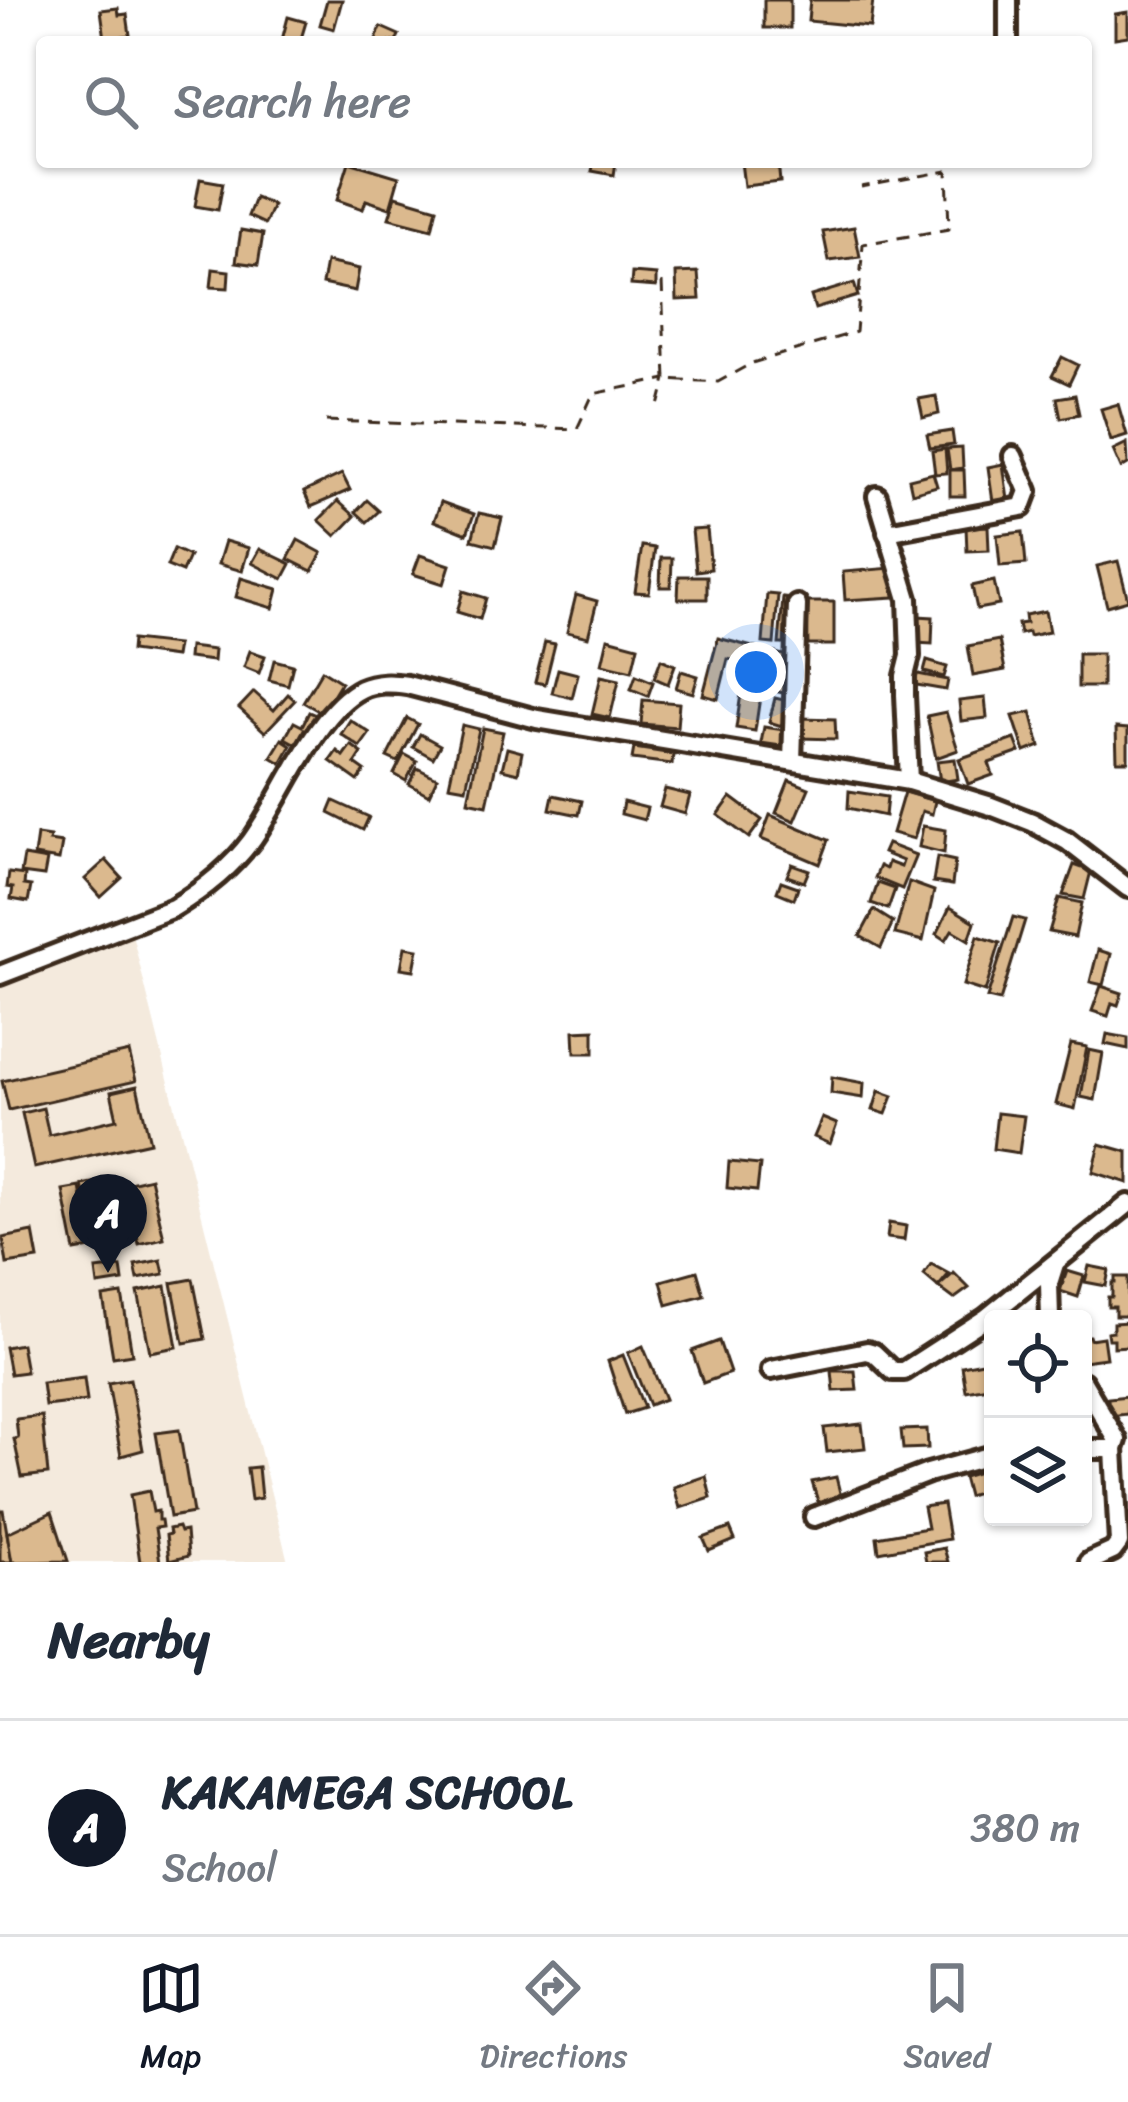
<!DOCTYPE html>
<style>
body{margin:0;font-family:Sriracha,sans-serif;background:#f2f2f3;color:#1f2937}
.controls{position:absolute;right:36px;bottom:36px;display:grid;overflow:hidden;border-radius:12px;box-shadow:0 3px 9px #0004}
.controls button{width:108px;height:108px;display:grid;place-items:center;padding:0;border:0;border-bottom:3px solid #e0e1e3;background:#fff;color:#1f2937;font:60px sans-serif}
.you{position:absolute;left:756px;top:672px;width:42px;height:42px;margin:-30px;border:9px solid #fff;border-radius:50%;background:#1a73e8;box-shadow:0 0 0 18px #1a73e833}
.badge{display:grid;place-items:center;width:78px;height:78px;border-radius:50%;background:#111827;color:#fff;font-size:39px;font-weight:700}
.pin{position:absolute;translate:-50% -99px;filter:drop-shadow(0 3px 6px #0008)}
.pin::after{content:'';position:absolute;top:63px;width:42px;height:36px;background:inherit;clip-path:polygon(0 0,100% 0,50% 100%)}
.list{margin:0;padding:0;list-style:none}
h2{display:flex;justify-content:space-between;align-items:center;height:156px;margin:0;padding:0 48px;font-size:51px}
h2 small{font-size:39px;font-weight:400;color:#747a83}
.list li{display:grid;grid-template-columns:78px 1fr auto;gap:36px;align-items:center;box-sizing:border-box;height:216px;padding:0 48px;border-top:3px solid #e0e1e3}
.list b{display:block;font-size:45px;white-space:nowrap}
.list p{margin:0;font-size:39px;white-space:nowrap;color:#747a83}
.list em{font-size:39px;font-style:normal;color:#747a83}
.icon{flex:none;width:66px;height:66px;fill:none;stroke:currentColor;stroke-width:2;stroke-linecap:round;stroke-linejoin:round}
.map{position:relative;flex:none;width:1128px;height:1562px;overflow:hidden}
.search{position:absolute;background:#fff;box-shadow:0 3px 9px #0004;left:36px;right:36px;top:36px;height:132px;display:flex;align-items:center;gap:30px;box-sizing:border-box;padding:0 42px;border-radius:12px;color:#747a83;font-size:45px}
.sheet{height:372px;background:#fff}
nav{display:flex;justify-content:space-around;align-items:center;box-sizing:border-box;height:168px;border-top:3px solid #e0e1e3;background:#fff;font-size:33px;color:#747a83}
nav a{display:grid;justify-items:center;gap:6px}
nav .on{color:#111827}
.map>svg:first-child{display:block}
.built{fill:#f4eadd}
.building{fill:#dbb98e;stroke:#3b2a1e;stroke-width:3}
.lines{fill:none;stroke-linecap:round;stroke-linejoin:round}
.street-casing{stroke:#3b2a1e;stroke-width:26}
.path{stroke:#3b2a1e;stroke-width:3;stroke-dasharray:12 9;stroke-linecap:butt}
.street{stroke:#fff;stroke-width:16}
</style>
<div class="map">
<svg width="1128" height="1562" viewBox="0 0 1128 1562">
<rect width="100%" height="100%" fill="#fff"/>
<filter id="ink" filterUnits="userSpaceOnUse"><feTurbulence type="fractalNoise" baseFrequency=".00833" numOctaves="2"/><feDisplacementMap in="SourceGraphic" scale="24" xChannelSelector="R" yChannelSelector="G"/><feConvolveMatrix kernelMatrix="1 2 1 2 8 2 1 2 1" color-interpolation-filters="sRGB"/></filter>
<g filter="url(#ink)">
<path class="built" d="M132 934 288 1562H0V985Z"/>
<g class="building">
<path d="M327 0H342L334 29 320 25Z"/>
<rect x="764" y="0" width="26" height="28"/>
<path d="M810 0H873L870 27 808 21Z"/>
<path d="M118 8 119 15 127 14 130 35 105 39 101 10Z"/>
<path d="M1128 12V36L1115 38V14Z"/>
<path d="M288 17 306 22 300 42 282 40Z"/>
<path d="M381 27 399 35 396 42H375Z"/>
<path d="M349 162 399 177 390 208 366 200 363 209 337 200Z"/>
<path d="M594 162H616L614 175 592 171Z"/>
<path d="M741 162H778L780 182 744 186Z"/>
<path d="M200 179 223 183 218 210 195 206Z"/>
<path d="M396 196 437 208 432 229 389 218Z"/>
<path d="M255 198 273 205 265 224 248 216Z"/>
<path d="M854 227 860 257 829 261 823 232Z"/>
<path d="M241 230 263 234 258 265 236 262Z"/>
<path d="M326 262 359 269 355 291 322 284Z"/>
<path d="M213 269 229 271 228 288 211 287Z"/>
<path d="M698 272 700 299 677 300 676 273Z"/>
<path d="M632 273 656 275V287L631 285Z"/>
<path d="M854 283 858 296 815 309 811 296Z"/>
<path d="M1062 357 1078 365 1069 384 1052 376Z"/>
<path d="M1075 395 1079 414 1061 418 1057 398Z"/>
<path d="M936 396 939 414 923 418 919 399Z"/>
<path d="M1118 404 1127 435 1111 440 1101 409Z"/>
<path d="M952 431 954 445 930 448 927 435Z"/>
<path d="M1127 443 1128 464 1121 468 1113 450Z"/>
<path d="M962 448 963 468 950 470 947 449Z"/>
<path d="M945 449 947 473 935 474 932 451Z"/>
<path d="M1003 464 1009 507 994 509 988 467Z"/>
<path d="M950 470H964L965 496H950Z"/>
<path d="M933 473 937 486 912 493 909 479Z"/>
<path d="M342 474 350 490 311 507 304 492Z"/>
<path d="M367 500 379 511 367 522 356 512Z"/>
<path d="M338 501 355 516 336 536 319 520Z"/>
<path d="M441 502 474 514 467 534 434 521Z"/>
<path d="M479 513 502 518 495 546 472 540Z"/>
<path d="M988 526 989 550 967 551 966 527Z"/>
<path d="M707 529 711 569 696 571 692 530Z"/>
<path d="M1023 532 1026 564 1000 566 997 535Z"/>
<path d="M298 540 322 553 312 571 288 559Z"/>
<path d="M225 541 249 548 242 571 218 564Z"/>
<path d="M642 546 655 548 649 593 635 592Z"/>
<path d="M174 549 189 556 182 572 167 566Z"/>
<path d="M260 549 291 564 283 579 252 563Z"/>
<path d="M420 555 450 565 444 584 413 574Z"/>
<path d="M661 558H672L671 587H660Z"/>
<path d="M1118 561 1128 600 1107 606 1097 566Z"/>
<path d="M892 568 894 597 845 600 843 572Z"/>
<path d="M679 576H707V599H678Z"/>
<path d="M241 578 278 589 273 608 236 597Z"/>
<path d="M994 581 999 605 977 609 972 586Z"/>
<path d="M463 591 486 598 480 619 457 612Z"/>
<path d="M767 594 778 595 774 644 763 643Z"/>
<path d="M576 595 597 601 588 637 567 632Z"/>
<path d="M783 598 793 599 789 644H779Z"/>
<path d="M807 602H834V645H808Z"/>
<path d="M1045 611 1049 632 1029 636 1028 632 1020 634 1018 624 1026 623 1025 615Z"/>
<path d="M917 616 933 617 932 644 916 643Z"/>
<path d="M608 638 638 646 632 671 602 664Z"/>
<path d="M718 638 791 657 782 693 771 690 776 671 728 659 718 699 703 695Z"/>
<path d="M132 640 177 645 175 657 131 651Z"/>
<path d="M999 640 1005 670 973 676 968 646Z"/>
<path d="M545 642 555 644 545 684 535 682Z"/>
<path d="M189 647 214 650 213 661 188 658Z"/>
<path d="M250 651 265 656 259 673 244 667Z"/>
<rect x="1078" y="654" width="24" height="33"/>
<path d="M661 659 675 665 668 684 654 678Z"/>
<path d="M274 660 293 665 288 685 269 680Z"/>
<path d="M927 661 947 667 944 677 924 672Z"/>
<path d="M558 669 578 674 572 698 552 693Z"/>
<path d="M322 670 341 682 322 713 303 702Z"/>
<path d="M681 671 698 676 693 693 676 688Z"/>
<path d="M913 673 948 680 946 690 911 684Z"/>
<path d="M636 675 653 682 648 696 631 689Z"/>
<path d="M601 676 619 680 610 718 592 714Z"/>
<path d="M742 687 761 690 755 731 736 728Z"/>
<path d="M254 692 274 710 288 694 295 700 265 732 239 708Z"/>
<path d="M775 698 788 701 782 726 769 722Z"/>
<path d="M985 698 987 718 961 721 959 701Z"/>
<path d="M643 700 679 703 677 727 641 724Z"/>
<path d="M309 712 318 716 309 732 304 729 296 744 285 738 294 722 302 726Z"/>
<path d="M946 712 958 750 936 758 927 716Z"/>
<path d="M1031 712 1040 746 1025 752 1013 716Z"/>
<path d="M407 718 418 724 398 762 387 757Z"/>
<path d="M801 718 835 719 836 739 800 738Z"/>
<path d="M350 720 370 733 360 747 341 734Z"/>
<path d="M462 725 479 729 466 788 449 785Z"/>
<path d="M764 727 784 730 781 746 761 743Z"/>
<path d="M483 728 503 732 487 805 468 801Z"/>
<path d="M1116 728 1128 729V761H1117Z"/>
<path d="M420 734 440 745 433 758 413 747Z"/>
<path d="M282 739 291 745 281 763 271 757Z"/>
<path d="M1015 739 1020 752 989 763 993 775 968 784 959 759Z"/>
<path d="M351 745 362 753 355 764 365 771 358 781 330 761 337 751 343 756Z"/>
<path d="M507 748 522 752 518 773 502 769Z"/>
<path d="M634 748 673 754 672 764 632 759Z"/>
<path d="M404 754 417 761 406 781 394 774Z"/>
<path d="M955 759 958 779 940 782 937 761Z"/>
<path d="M417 768 437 778 429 795 409 784Z"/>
<path d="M789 780 809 788 795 821 776 813Z"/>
<path d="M665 789 690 795 685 814 660 807Z"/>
<path d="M849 791 887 797 885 816 848 808Z"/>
<path d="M904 792 935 801 932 814 922 811 914 839 892 833Z"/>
<path d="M553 795 582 801 579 815 550 809Z"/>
<path d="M731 797 762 820 749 838 718 815Z"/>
<path d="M334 801 369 817 363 830 329 813Z"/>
<path d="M623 802 647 808 644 820 621 814Z"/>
<path d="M770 815 829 840 820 864 761 839Z"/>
<path d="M923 826 946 830 944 853 919 847Z"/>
<path d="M37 835 50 837 49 841 62 843 59 860 34 856Z"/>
<path d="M887 844 916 855 902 889 875 878 880 866 886 869 888 862 901 867 903 861 883 853Z"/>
<path d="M24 856 47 860 44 876 21 873Z"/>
<path d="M937 857 955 861 952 885 933 882Z"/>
<path d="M106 860 122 878 101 897 85 879Z"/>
<path d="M792 864 809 870 804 882 787 876Z"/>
<path d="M1074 865 1091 871 1084 899 1063 895Z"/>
<path d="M9 873 25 875 24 885 31 886 28 902 11 899 13 888 7 887Z"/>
<path d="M781 881 798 887 794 899 777 892Z"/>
<path d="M909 882 934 891 923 941 895 934Z"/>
<path d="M878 883 895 889 888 909 871 903Z"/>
<path d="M1059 898 1082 903 1075 937 1049 932Z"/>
<path d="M950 907 975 922 969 940 952 930 946 940 937 934Z"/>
<path d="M874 910 893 922 881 948 860 936Z"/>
<path d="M1013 917 1025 920 1000 1001 987 998Z"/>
<path d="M978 936 1000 943 985 992 963 985Z"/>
<path d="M405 947 418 949 414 970 401 968Z"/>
<path d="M1098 950 1111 954 1103 985 1090 982Z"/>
<path d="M1101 986 1122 993 1118 1005 1112 1003 1108 1016 1092 1011Z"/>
<path d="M594 1030V1053H575L574 1031Z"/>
<path d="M1107 1034 1128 1038V1049L1105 1044Z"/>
<path d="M1071 1044 1087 1047 1075 1109 1056 1104Z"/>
<path d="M1089 1050 1103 1053 1095 1100 1081 1097Z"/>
<path d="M129 1052 136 1081 9 1110 2 1081Z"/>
<path d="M832 1077 864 1083 863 1098 831 1093Z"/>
<path d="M137 1086 150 1142 34 1168 22 1113 43 1108 49 1135 117 1119 111 1092Z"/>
<path d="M879 1091 893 1096 886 1114 873 1110Z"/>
<path d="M997 1113 1024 1116 1019 1153 993 1149Z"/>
<path d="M822 1118 837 1124 830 1144 814 1137Z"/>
<path d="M1100 1144 1128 1152V1183L1093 1172Z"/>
<path d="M729 1162 760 1165 757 1191 727 1188Z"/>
<path d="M150 1178 164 1238 139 1244 125 1184Z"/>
<path d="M111 1179 125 1241 96 1247 82 1185Z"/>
<path d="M80 1187 91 1248 75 1251 63 1190Z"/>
<path d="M889 1223 906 1226 904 1240 887 1238Z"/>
<path d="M33 1232 38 1259 7 1264 3 1238Z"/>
<path d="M161 1260 164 1274 138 1279 135 1265Z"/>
<path d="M931 1264 949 1274 938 1287 924 1275Z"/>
<path d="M1089 1266 1109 1270 1106 1286 1085 1282Z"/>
<path d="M121 1267 123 1281 98 1285 96 1270Z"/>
<path d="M697 1271 704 1295 667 1305 661 1281Z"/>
<path d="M1067 1271 1084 1276 1078 1297 1060 1291Z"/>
<path d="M954 1273 969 1288 954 1299 938 1287Z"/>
<path d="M1115 1277H1128V1316H1115V1307H1108V1297H1112V1283H1115Z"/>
<path d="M193 1279 205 1339 184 1343 172 1283Z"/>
<path d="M166 1286 177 1347 150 1352 138 1292Z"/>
<path d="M122 1294 132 1354 113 1357 103 1297Z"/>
<path d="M1128 1322V1346L1114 1347V1339H1108L1107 1332 1113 1331V1323Z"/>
<path d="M1083 1336H1089L1090 1339 1103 1337 1106 1358 1083 1361Z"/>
<path d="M719 1341 730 1373 703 1383 692 1351Z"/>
<path d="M21 1344 26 1372 10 1374 5 1347Z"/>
<path d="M643 1346 665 1399 649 1405 628 1353Z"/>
<path d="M623 1355 644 1408 625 1414 608 1361Z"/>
<path d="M993 1360V1386L966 1391 962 1366Z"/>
<path d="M832 1371H855L857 1390 834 1391Z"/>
<path d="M84 1378 87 1401 45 1406 42 1383Z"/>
<path d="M130 1379 143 1450 121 1456 108 1383Z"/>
<path d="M1128 1396V1414L1109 1416 1108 1398Z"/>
<path d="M42 1416 48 1474 22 1477 14 1439 18 1438 16 1419Z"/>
<path d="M862 1424 865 1448 827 1452 824 1428Z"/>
<path d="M927 1429 928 1448 903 1449 901 1430Z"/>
<path d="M179 1430 193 1513 170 1517 156 1433Z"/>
<path d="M258 1467 261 1498 251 1500 247 1468Z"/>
<path d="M983 1471 993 1488 968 1496 963 1477Z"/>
<path d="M706 1476 711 1498 680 1508 674 1487Z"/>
<path d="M836 1477 842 1501 820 1508 812 1482Z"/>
<path d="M149 1491 153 1512 158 1511V1520H161L162 1527 155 1528 160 1562H140L130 1495Z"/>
<path d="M943 1504 949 1539 879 1552 877 1537 927 1528 923 1507Z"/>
<path d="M0 1510H3L12 1562H0Z"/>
<path d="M52 1512 68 1561 12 1562 7 1533Z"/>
<path d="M178 1527 180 1532 186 1531 188 1556 169 1561 166 1535 170 1534 169 1529Z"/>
<path d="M730 1528 735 1540 709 1551 703 1538Z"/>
<path d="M944 1548 948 1562H926L924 1552Z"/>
</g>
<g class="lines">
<defs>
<g id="street">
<path d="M1008 0V42"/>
<path d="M877 496 908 599 910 656 905 676V695L909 781"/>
<path d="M887 532 1022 507 1028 491 1013 456"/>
<path d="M792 761 797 605"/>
<path d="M0 975 173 908C203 890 230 869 251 841 282 799 316 711 361 689 376 682 391 683 407 685L537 719 909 781 991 806 1032 822 1067 841 1128 888"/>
<path d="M1050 1319 1049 1283 1055 1264"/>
<path d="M771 1370 867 1351 874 1353 893 1371H904L986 1318 1128 1204"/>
<path d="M1083 1382 1117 1440 1114 1449 1119 1543 1113 1551 1089 1562"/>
<path d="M1083 1449H1114"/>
<path d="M814 1517 928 1473 993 1455"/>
</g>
</defs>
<use href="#street" class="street-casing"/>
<g class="path">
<path d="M662 282 666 379 718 382 752 363 856 332 863 244 949 229 947 171 861 187"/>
<path d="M326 421 577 429 593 394 666 379 658 410"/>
</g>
<use href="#street" class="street"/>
</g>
</g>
</svg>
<div class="controls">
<button><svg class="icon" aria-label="locate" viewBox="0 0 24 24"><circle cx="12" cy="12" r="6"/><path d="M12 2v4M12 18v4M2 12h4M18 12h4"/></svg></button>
<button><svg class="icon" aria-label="layers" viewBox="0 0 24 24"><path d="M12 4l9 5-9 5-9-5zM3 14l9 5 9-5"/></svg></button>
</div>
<div class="you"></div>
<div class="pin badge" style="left:108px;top:1273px">A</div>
<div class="search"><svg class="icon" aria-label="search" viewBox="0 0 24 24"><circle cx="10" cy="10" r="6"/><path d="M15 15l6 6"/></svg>Search here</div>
</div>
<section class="sheet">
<h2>Nearby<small></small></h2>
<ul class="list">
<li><span class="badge">A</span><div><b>KAKAMEGA SCHOOL</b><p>School</p></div><em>380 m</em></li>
</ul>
</section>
<nav>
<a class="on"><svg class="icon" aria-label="map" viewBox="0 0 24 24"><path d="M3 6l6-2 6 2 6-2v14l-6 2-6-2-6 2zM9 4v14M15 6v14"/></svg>Map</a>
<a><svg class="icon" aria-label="directions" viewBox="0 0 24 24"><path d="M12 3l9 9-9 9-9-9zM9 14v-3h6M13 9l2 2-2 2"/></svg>Directions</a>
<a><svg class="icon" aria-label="saved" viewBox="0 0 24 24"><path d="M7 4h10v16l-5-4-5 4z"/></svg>Saved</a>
</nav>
